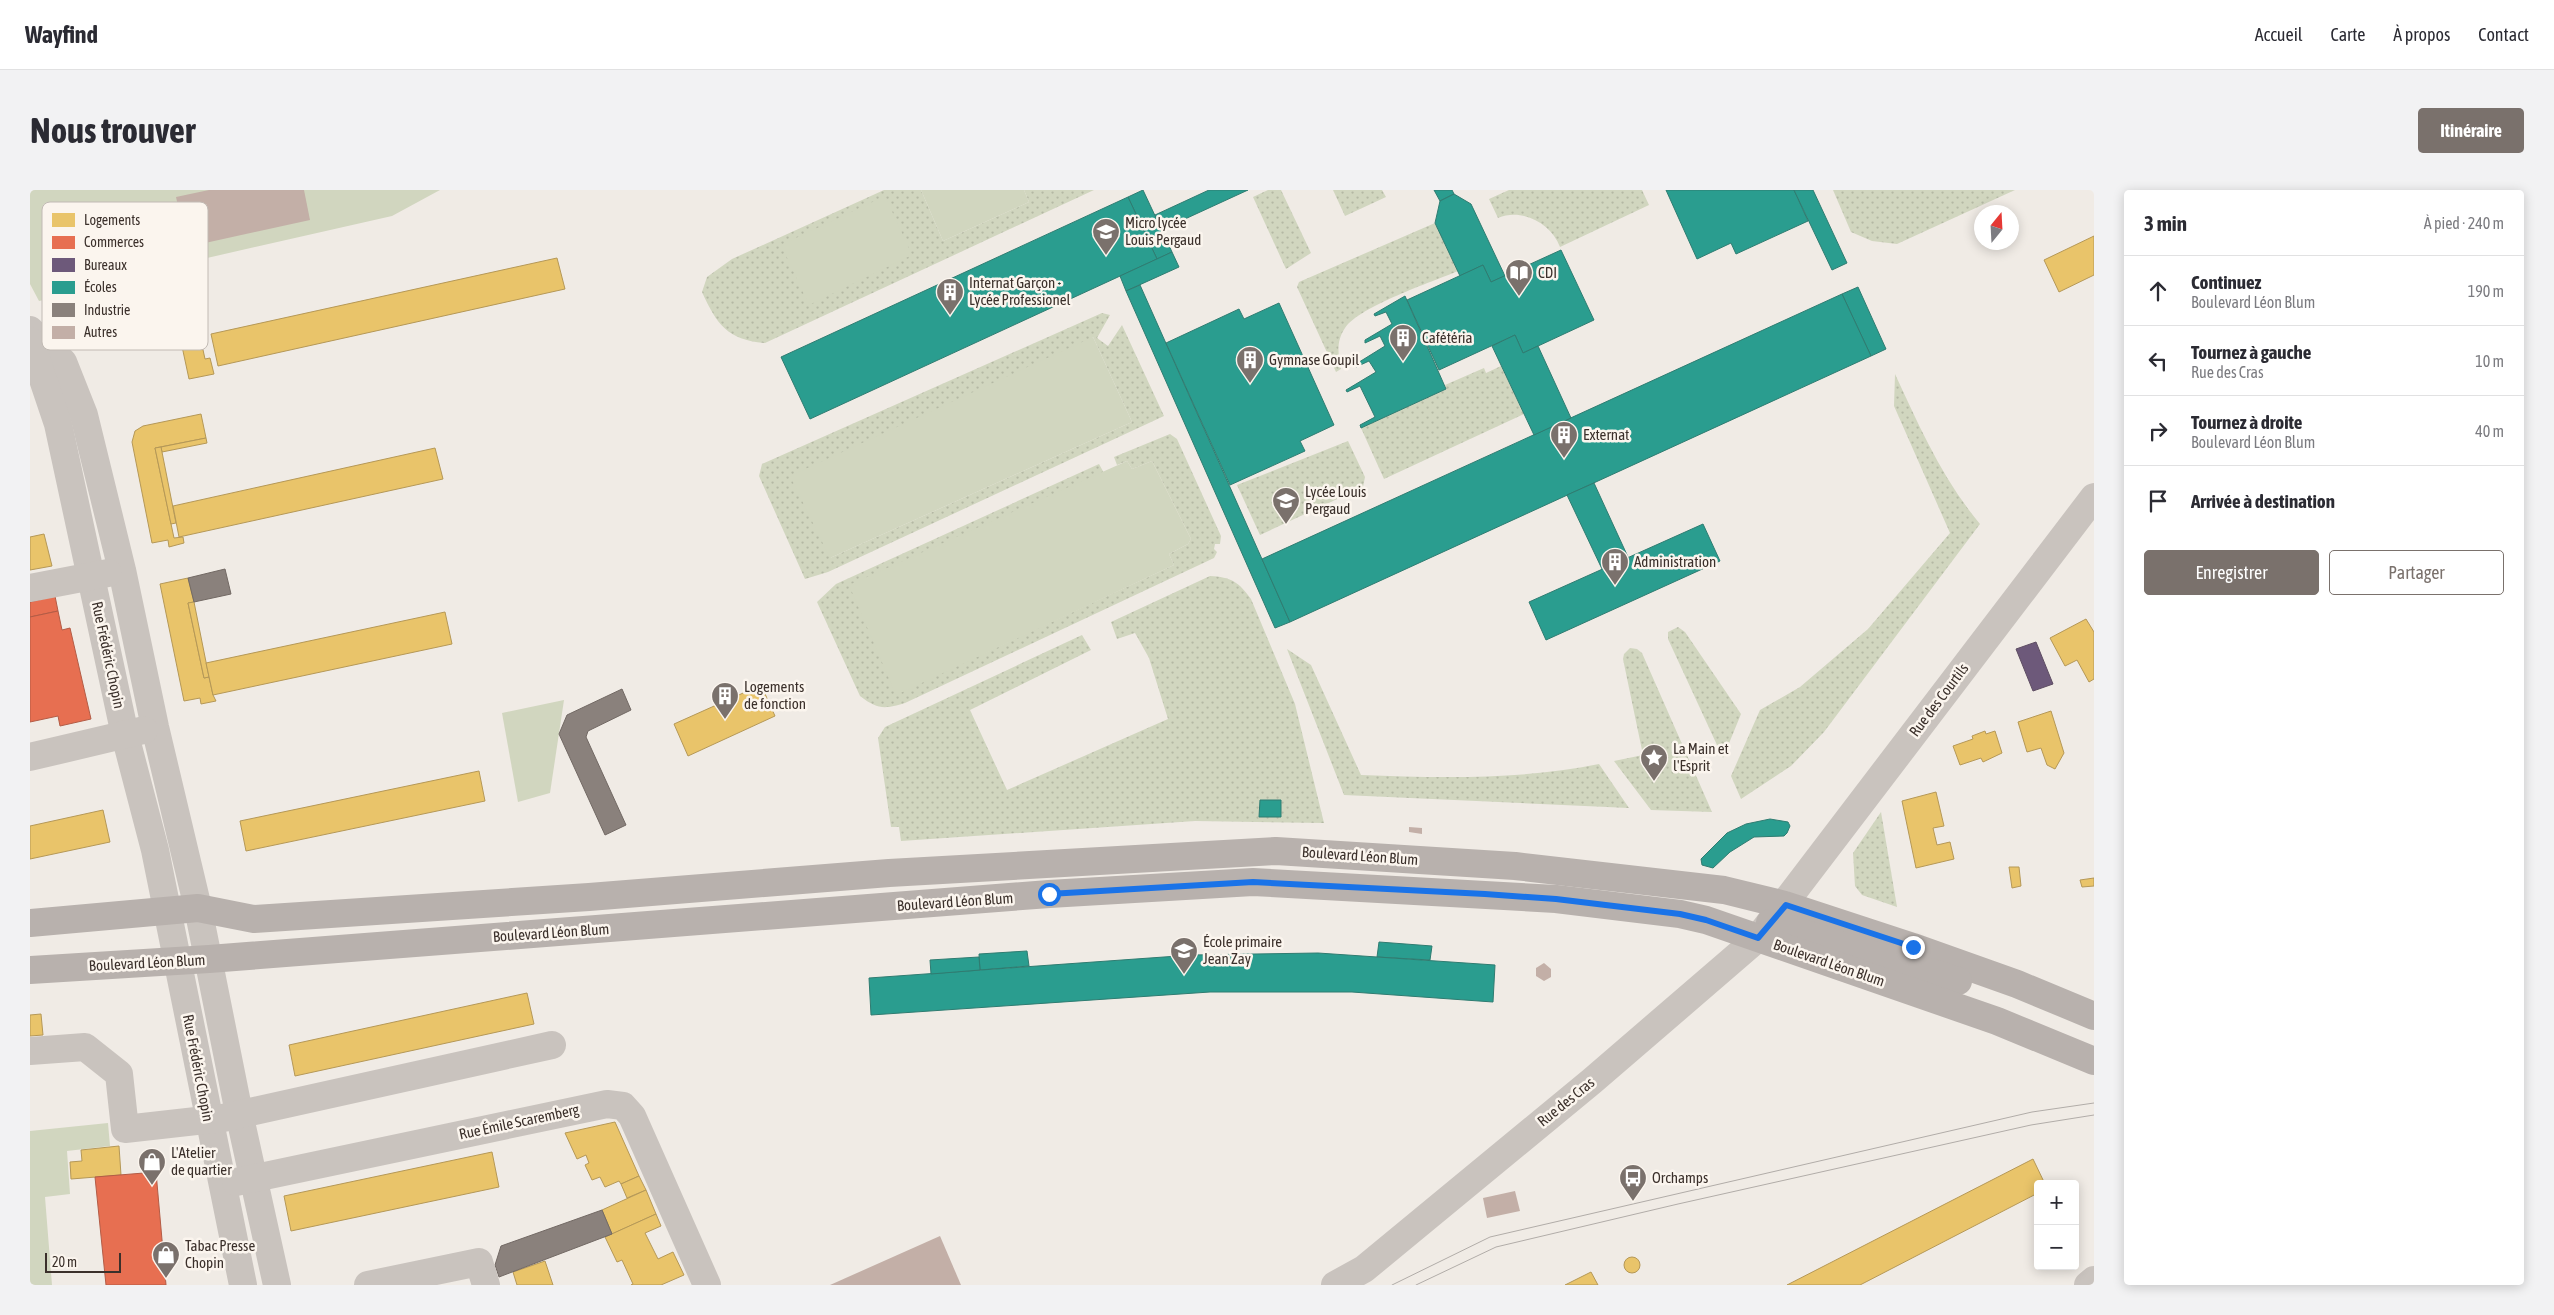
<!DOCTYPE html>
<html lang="fr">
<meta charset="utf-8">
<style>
body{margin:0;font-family:"Asap Condensed",sans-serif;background:#f2f2f3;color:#2b2b33}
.controls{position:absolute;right:15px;bottom:15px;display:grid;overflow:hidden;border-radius:5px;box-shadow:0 2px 12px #0003}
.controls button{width:45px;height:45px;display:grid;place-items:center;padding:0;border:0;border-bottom:1px solid #e1e1e2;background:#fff;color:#2b2b33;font:25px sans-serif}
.compass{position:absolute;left:1944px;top:15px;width:45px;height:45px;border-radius:50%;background:#fff;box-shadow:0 2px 12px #0003;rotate:18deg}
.scale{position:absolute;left:15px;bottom:12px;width:76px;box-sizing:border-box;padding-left:5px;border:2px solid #3b302b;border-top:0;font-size:14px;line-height:18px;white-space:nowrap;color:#3b302b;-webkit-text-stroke:4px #fbf5ee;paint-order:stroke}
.stop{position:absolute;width:15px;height:15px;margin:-11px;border:4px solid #1a73e8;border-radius:50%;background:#fff}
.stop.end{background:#1a73e8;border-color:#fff;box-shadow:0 1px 5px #0008}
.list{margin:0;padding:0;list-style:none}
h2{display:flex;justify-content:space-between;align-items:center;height:65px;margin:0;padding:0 20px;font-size:21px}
h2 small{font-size:16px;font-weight:400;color:#7c7c81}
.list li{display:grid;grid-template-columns:32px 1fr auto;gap:15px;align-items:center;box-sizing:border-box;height:70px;padding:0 20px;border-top:1px solid #e1e1e2}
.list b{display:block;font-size:19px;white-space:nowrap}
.list p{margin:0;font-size:16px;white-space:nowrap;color:#7c7c81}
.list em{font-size:16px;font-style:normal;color:#7c7c81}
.actions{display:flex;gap:10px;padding:15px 20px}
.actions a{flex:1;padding:11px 0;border:1px solid #7a716c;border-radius:5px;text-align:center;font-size:18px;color:#7a716c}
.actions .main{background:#7a716c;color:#fff}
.icon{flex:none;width:28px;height:28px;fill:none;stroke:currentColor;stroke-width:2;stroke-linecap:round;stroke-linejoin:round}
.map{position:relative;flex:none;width:2064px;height:1095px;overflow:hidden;border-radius:5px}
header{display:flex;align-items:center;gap:30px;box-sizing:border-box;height:70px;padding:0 25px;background:#fff;border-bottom:1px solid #e1e1e2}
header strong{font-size:24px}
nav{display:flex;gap:28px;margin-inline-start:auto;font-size:18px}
.intro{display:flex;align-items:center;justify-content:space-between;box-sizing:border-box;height:120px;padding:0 30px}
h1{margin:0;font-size:35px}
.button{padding:12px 22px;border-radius:5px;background:#7a716c;color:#fff;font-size:18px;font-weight:700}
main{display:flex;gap:30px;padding:0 30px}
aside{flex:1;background:#fff;border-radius:5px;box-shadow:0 2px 12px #0003}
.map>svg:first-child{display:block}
.grass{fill:url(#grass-dots);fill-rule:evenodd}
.green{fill:#d1d6bf}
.homes{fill:#e9c46a;stroke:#b59857}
.shops{fill:#e76f51;stroke:#b35c46}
.offices{fill:#6d597a;stroke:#5e4d62}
.schools{fill:#2a9d8f;stroke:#2f7c71}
.industry{fill:#8a817c;stroke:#726964}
.building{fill:#c3afa7}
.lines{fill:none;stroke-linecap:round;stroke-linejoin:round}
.minor{stroke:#c9c3be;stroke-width:28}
.major{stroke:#b8b1ad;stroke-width:28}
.tram{stroke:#b1aca8;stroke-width:1}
.route{stroke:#1a73e8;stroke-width:6}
.labels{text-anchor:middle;stroke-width:5;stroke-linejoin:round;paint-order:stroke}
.poi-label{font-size:15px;fill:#3b302b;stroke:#fbf5ee;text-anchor:start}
.street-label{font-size:15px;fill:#3b302b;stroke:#fbf5ee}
.key{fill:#fbf5ee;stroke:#c1bab4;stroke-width:1}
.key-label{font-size:14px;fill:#3b302b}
</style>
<header>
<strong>Wayfind</strong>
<nav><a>Accueil</a><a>Carte</a><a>À propos</a><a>Contact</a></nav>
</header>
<div class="intro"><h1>Nous trouver</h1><a class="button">Itinéraire</a></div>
<main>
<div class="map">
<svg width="2064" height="1095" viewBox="0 0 2064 1095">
<defs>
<pattern id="grass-dots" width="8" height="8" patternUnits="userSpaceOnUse" patternTransform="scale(1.25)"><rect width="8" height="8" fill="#d1d6bf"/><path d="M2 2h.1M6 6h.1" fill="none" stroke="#b4b8a4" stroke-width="1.8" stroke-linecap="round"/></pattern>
</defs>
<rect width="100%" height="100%" fill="#f0ebe5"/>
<g class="grass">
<path d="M854 0H891L913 51 999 12 994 0H1064L735 153C698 150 687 135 672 102L677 87 702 69Z"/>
<path d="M1238 0H1251L1281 63 1256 79 1223 7Z"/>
<path d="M1303 0H1352L1356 7 1315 26Z"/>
<path d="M1479 0H1612L1619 15 1530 57C1521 33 1492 18 1468 28L1459 9Z"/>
<path d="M1803 0H1985L1867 54 1842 51 1821 42Z"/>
<path d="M1405 33 1428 81C1402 92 1330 116 1315 138 1306 151 1308 164 1311 179L1306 182 1267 97 1269 92Z"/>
<path d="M1072 123 1080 125 1067 148 1078 156 1092 135 1134 226 798 382 775 389 729 286 732 274ZM1063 147 1102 232 800 368Z"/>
<path d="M1471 176 1494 224 1354 289 1331 238 1416 199 1415 195 1454 178 1456 183Z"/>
<path d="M1865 184C1889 236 1913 290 1950 334L1794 542 1761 576 1711 609 1701 586 1730 520 1770 497 1838 439 1920 343 1864 216Z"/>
<path d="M1140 244 1147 249 1191 346 1190 354H1185L1184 359 1187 362 1184 368 875 513C855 519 848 520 830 506L787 412 806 394 1069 274 1074 283 866 504 1144 375 1139 364 1158 354 1161 349 1122 271 1102 279 1097 271 1087 275 1084 267Z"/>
<path d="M1318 251 1335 287 1333 297 1230 345 1207 295Z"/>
<path d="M1180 386C1201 387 1209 392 1221 409L1265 514 1294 633 1165 631 871 651 869 637H861L848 548 855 537 1052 445 1061 460 940 520 977 600 1138 529 1119 468 1105 443 1087 449 1081 432Z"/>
<path d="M1648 437 1655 442 1711 524 1693 568 1638 449V442Z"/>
<path d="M1600 458 1607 459 1612 463 1682 622 1621 620 1584 571 1613 565 1593 469 1594 464Z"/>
<path d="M1257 459 1281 475 1331 585C1410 588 1491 590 1569 574L1599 618 1314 605Z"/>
<path d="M1851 622 1867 717 1832 705 1825 696 1823 663Z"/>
</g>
<g class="green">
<path d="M0 0H410L362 26 58 95 59 101 9 111 0 94Z"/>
<path d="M891 0H994L999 12 913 51Z"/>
<path d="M855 6 882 65 779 115 751 55Z"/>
<path d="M1063 147 1102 232 800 368 760 286Z"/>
<path d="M1097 271 1102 279 1122 271 1161 349 1158 354 1139 364 1144 375 866 505 819 395Z"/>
<path d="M534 510 520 603 488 612 472 523Z"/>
<path d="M78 933 80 956 37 961 40 1004 15 1007 22 1095H0V941Z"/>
</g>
<g class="homes">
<path d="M2064 46V85L2029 102 2014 70Z"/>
<path d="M527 68 535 99 188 176 181 144Z"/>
<path d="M173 128 176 145 170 146 175 169 180 168 184 184 159 189 147 133Z"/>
<path d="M171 224 176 248 125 258 144 348 153 347 154 353 139 357 138 350 122 353 102 252 105 241 113 236Z"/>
<path d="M176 248 177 253 132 262 131 257Z"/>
<path d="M131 257 146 333 141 334 125 258Z"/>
<path d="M405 258 413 289 149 347 143 316Z"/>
<path d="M14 344 22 376 0 380V347Z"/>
<path d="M158 388 164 412 158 413 174 488 179 487 183 505 186 511 171 514 170 508 154 511 130 394Z"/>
<path d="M164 412 179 487 174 488 158 413Z"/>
<path d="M415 422 422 454 183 505 176 473Z"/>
<path d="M2056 429 2064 442V489L2059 492 2047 470 2035 476 2020 448Z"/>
<path d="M731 495 745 526 658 566 644 534Z"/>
<path d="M2021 521 2034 563 2025 579 2017 575 2011 558 1997 562 1988 532Z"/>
<path d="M1955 541 1956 544 1965 541 1972 563 1953 572 1951 568 1930 575 1923 556 1943 549 1942 546Z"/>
<path d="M449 581 455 611 216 661 210 631Z"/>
<path d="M1906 602 1914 636 1903 638 1907 655 1920 652 1924 669 1886 678 1872 611Z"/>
<path d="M73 620 80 652 0 669V636Z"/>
<path d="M1979 677H1989L1991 696 1982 698Z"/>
<path d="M2064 688V696L2052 697 2050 690Z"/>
<path d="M497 803 504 834 265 886 259 855Z"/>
<path d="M11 824 13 845 0 846V825Z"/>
<path d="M585 932 609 986 591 994 589 991 575 997 570 987 562 990 555 975 559 973 556 965 547 969 535 943Z"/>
<path d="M89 956 91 985 41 989 40 972 52 971 51 960Z"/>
<path d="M462 962 469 997 261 1041 254 1006Z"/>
<path d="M2003 969 2015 994H2008V1003L1830 1095H1757Z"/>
<path d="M609 986 616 1000 597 1008 591 994Z"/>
<path d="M616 1000 626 1024 582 1044 572 1020Z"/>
<path d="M626 1024 631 1036 615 1043 628 1069 643 1062 654 1085 631 1095H601L603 1094 592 1070 587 1072 575 1047Z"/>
<circle cx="1602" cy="1075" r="8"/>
<path d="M515 1071 523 1095H487L483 1082Z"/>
<path d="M1561 1082 1568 1095H1535Z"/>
</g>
<g class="shops">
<path d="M25 406 28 421 0 427V412Z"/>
<path d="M28 421 32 440 40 438 61 529 30 536 28 526 0 532V427Z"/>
<path d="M126 982 136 1095H76L65 987Z"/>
</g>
<path class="offices" d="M2006 452 2023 494 2003 501 1986 459Z"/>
<g class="schools">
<path d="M1113 0 1142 62 1127 69 1098 7Z"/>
<path d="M1179 0H1218L1131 40 1125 25Z"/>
<path d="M1404 0H1422L1424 4 1410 11Z"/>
<path d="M1636 0H1764L1778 31 1706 64 1701 53 1667 69Z"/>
<path d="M1764 0H1783L1817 73 1802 80Z"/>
<path d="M1424 4 1441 14 1475 86 1461 92 1453 75 1430 86 1405 33 1410 11Z"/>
<path d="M1098 7 1127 69 780 229 751 167Z"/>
<path d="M1531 60 1564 130 1493 163 1485 145 1409 180 1377 110 1453 75 1461 92Z"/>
<path d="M1142 62 1149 77 1096 101 1090 86Z"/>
<path d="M1110 95 1260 432 1245 438 1096 101Z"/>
<path d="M1828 97 1856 159 1841 166 1812 104Z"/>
<path d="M1812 104 1841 166 1260 432 1232 369Z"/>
<path d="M1375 106 1416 199 1331 238 1330 235 1345 227 1330 196 1317 202 1316 200 1346 182 1339 171 1326 177V174L1355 156 1350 146 1335 153V150L1362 134 1356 122 1345 126 1344 124Z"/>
<path d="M1249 113 1304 235 1270 251 1275 261 1200 295 1136 153 1209 119 1214 129Z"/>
<path d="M1485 145 1493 163 1508 156 1541 228 1504 245 1462 156Z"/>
<path d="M1564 293 1598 367 1572 379 1537 305Z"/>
<path d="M1673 334 1690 371 1516 450 1499 412Z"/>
<path d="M1230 610H1251V627H1229Z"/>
<path d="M1740 629 1758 632 1760 636 1757 643 1754 646 1724 647 1700 662 1683 678 1672 675 1671 669 1697 643 1716 634Z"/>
<path d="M1349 752 1402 756 1400 770 1347 767Z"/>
<path d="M997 761 999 776 950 780 949 764Z"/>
<path d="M1288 763 1465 775 1463 812 1322 802H1180L841 825 839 788 1162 765Z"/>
<path d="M949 767 950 780 901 784 900 770Z"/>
</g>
<g class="industry">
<path d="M195 379 201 404 164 412 158 388Z"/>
<path d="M592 499 601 520 558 541 556 547 596 635 575 645 529 544 537 525Z"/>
<path d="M572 1020 582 1044 469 1087 465 1075 471 1056Z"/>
</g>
<g class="building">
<path d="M179 0H274L280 30 157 57 146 7Z"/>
<path d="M1379 637 1392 638V644L1379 642Z"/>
<path d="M1514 773 1521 779V787L1514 791 1506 786V778Z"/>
<path d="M1485 1001 1490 1021 1457 1028 1453 1008Z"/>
<path d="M910 1046 931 1095H800Z"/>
</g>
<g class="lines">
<g class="minor">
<path d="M0 140 33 172 54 225 92 380 125 537 168 718 209 923 247 1095"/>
<path d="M0 151 28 234 95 545 125 660 213 1095"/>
<path d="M0 398 78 383"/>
<path d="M0 567 114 540"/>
<path d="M0 861 55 857 89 884 95 939 193 928 522 855"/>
<path d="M206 992 577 914 593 916 602 926 677 1095"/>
<path d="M338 1095 449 1072 456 1095"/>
<path d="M1305 1095 1334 1079 1562 891 1728 748 2064 307"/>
<path d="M2058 1095 2064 1090"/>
</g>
<g class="major">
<path d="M0 733 168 718 224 729 559 707 859 683 1246 661 1485 676 1694 700 1755 715 1883 757 1987 794 2064 826"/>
<path d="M1740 733 1928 791"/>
<path d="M0 780 179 769 1019 704 1223 692 1526 709 1650 724 1676 730 1967 831 2064 871"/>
</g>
<g class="tram">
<path d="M1362 1095 1460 1047 2002 922 2064 913"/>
<path d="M1386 1095 1466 1057 1648 1014 2001 935 2064 925"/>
</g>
</g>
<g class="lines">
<path class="route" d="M1019 704 1223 692 1455 704 1526 709 1650 724 1676 730 1728 748 1756 715 1883 757"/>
</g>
<defs>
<symbol id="school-pin" viewBox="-11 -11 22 30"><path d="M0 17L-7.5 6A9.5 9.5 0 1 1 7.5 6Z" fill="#7a716c" stroke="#fbf5ee"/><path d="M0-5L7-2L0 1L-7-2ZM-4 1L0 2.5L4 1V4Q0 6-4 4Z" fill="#fff"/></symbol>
<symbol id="library-pin" viewBox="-11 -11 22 30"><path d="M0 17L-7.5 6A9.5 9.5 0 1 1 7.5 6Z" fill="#7a716c" stroke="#fbf5ee"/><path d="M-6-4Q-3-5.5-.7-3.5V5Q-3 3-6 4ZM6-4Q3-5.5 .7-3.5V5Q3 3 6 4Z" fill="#fff"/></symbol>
<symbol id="building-pin" viewBox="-11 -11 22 30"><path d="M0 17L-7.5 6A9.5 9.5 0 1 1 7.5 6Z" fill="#7a716c" stroke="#fbf5ee"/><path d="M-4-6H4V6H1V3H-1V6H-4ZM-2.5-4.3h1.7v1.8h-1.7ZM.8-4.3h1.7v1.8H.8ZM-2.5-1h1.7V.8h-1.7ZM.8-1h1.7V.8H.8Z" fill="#fff"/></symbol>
<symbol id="sight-pin" viewBox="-11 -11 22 30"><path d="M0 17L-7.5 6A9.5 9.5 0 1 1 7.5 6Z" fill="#7a716c" stroke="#fbf5ee"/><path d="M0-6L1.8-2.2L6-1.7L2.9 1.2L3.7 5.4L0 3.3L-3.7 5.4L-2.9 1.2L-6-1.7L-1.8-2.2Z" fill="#fff"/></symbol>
<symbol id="shop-pin" viewBox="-11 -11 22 30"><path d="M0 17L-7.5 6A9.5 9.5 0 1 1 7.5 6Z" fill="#7a716c" stroke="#fbf5ee"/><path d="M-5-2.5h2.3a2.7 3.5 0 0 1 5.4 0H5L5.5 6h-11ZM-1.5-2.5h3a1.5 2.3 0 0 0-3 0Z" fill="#fff"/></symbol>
<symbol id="bus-pin" viewBox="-11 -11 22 30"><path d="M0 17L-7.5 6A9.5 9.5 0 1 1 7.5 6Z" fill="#7a716c" stroke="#fbf5ee"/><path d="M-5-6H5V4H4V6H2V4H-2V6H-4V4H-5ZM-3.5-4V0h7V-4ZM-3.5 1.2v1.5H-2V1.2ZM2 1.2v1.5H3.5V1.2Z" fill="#fff"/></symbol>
</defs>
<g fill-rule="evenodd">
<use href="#school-pin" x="1060" y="26" width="32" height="43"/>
<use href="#library-pin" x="1473" y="67" width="32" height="43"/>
<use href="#building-pin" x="904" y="86" width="32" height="43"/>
<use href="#building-pin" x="1357" y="132" width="32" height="43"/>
<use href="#building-pin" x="1204" y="154" width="32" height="43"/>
<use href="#building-pin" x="1518" y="229" width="32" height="43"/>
<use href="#school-pin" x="1240" y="295" width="32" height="43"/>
<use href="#building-pin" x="1569" y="356" width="32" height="43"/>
<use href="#building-pin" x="679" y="490" width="32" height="43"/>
<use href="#sight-pin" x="1608" y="552" width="32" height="43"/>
<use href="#school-pin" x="1138" y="745" width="32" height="43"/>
<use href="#shop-pin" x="106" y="956" width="32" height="43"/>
<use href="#bus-pin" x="1587" y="972" width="32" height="43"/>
<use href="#shop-pin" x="120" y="1049" width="32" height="43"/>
</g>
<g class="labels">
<g class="poi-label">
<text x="1095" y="38">Micro lycée<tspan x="1095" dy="17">Louis Pergaud</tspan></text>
<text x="1508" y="88">CDI</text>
<text x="939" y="98">Internat Garçon -<tspan x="939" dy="17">Lycée Professionel</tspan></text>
<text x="1392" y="153">Cafétéria</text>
<text x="1239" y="175">Gymnase Goupil</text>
<text x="1553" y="250">Externat</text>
<text x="1275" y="307">Lycée Louis<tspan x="1275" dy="17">Pergaud</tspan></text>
<text x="1604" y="377">Administration</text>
<text x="714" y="502">Logements<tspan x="714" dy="17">de fonction</tspan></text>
<text x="1643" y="564">La Main et<tspan x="1643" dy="17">l'Esprit</tspan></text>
<text x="1173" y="757">École primaire<tspan x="1173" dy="17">Jean Zay</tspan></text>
<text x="141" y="968">L'Atelier<tspan x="141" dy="17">de quartier</tspan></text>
<text x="1622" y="993">Orchamps</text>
<text x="155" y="1061">Tabac Presse<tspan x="155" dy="17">Chopin</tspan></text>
</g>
<g class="street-label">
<text transform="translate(78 465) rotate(78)" y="5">Rue Frédéric Chopin</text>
<text transform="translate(1909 510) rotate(-53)" y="5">Rue des Courtils</text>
<text transform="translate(1330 666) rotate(4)" y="5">Boulevard Léon Blum</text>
<text transform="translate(925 712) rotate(-4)" y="5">Boulevard Léon Blum</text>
<text transform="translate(521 743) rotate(-4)" y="5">Boulevard Léon Blum</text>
<text transform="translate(117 773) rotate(-3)" y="5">Boulevard Léon Blum</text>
<text transform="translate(1799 773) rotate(19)" y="5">Boulevard Léon Blum</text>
<text transform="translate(168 878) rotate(79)" y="5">Rue Frédéric Chopin</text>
<text transform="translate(1536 912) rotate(-39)" y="5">Rue des Cras</text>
<text transform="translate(489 932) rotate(-12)" y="5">Rue Émile Scaremberg</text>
</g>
</g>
<rect x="12" y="12" width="166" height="148" rx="8" class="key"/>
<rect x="22" y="23" width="23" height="14" fill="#e9c46a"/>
<rect x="22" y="46" width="23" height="13" fill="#e76f51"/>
<rect x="22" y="68" width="23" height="14" fill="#6d597a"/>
<rect x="22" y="91" width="23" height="13" fill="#2a9d8f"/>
<rect x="22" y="113" width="23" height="14" fill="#8a817c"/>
<rect x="22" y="136" width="23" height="13" fill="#c3afa7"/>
<g class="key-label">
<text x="54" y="35">Logements</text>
<text x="54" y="57">Commerces</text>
<text x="54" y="80">Bureaux</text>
<text x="54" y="102">Écoles</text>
<text x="54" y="125">Industrie</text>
<text x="54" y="147">Autres</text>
</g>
</svg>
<div class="controls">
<button>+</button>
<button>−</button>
</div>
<svg class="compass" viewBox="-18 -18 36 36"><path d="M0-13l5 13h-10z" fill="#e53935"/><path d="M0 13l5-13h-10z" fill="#7c7c81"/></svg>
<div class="scale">20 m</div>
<div class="stop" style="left:1019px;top:704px"></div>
<div class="stop end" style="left:1883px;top:757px"></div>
</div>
<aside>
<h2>3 min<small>À pied · 240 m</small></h2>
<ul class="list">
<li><svg class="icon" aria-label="ahead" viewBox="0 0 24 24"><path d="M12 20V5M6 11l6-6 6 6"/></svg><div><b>Continuez</b><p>Boulevard Léon Blum</p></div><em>190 m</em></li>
<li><svg class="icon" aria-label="left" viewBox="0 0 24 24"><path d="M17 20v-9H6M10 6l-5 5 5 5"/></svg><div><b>Tournez à gauche</b><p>Rue des Cras</p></div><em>10 m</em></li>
<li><svg class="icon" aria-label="right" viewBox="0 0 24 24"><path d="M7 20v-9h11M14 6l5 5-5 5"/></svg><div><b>Tournez à droite</b><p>Boulevard Léon Blum</p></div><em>40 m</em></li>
<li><svg class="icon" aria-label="arrive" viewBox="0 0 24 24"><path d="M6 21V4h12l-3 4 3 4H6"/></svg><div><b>Arrivée à destination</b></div></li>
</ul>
<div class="actions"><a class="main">Enregistrer</a><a>Partager</a></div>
</aside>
</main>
